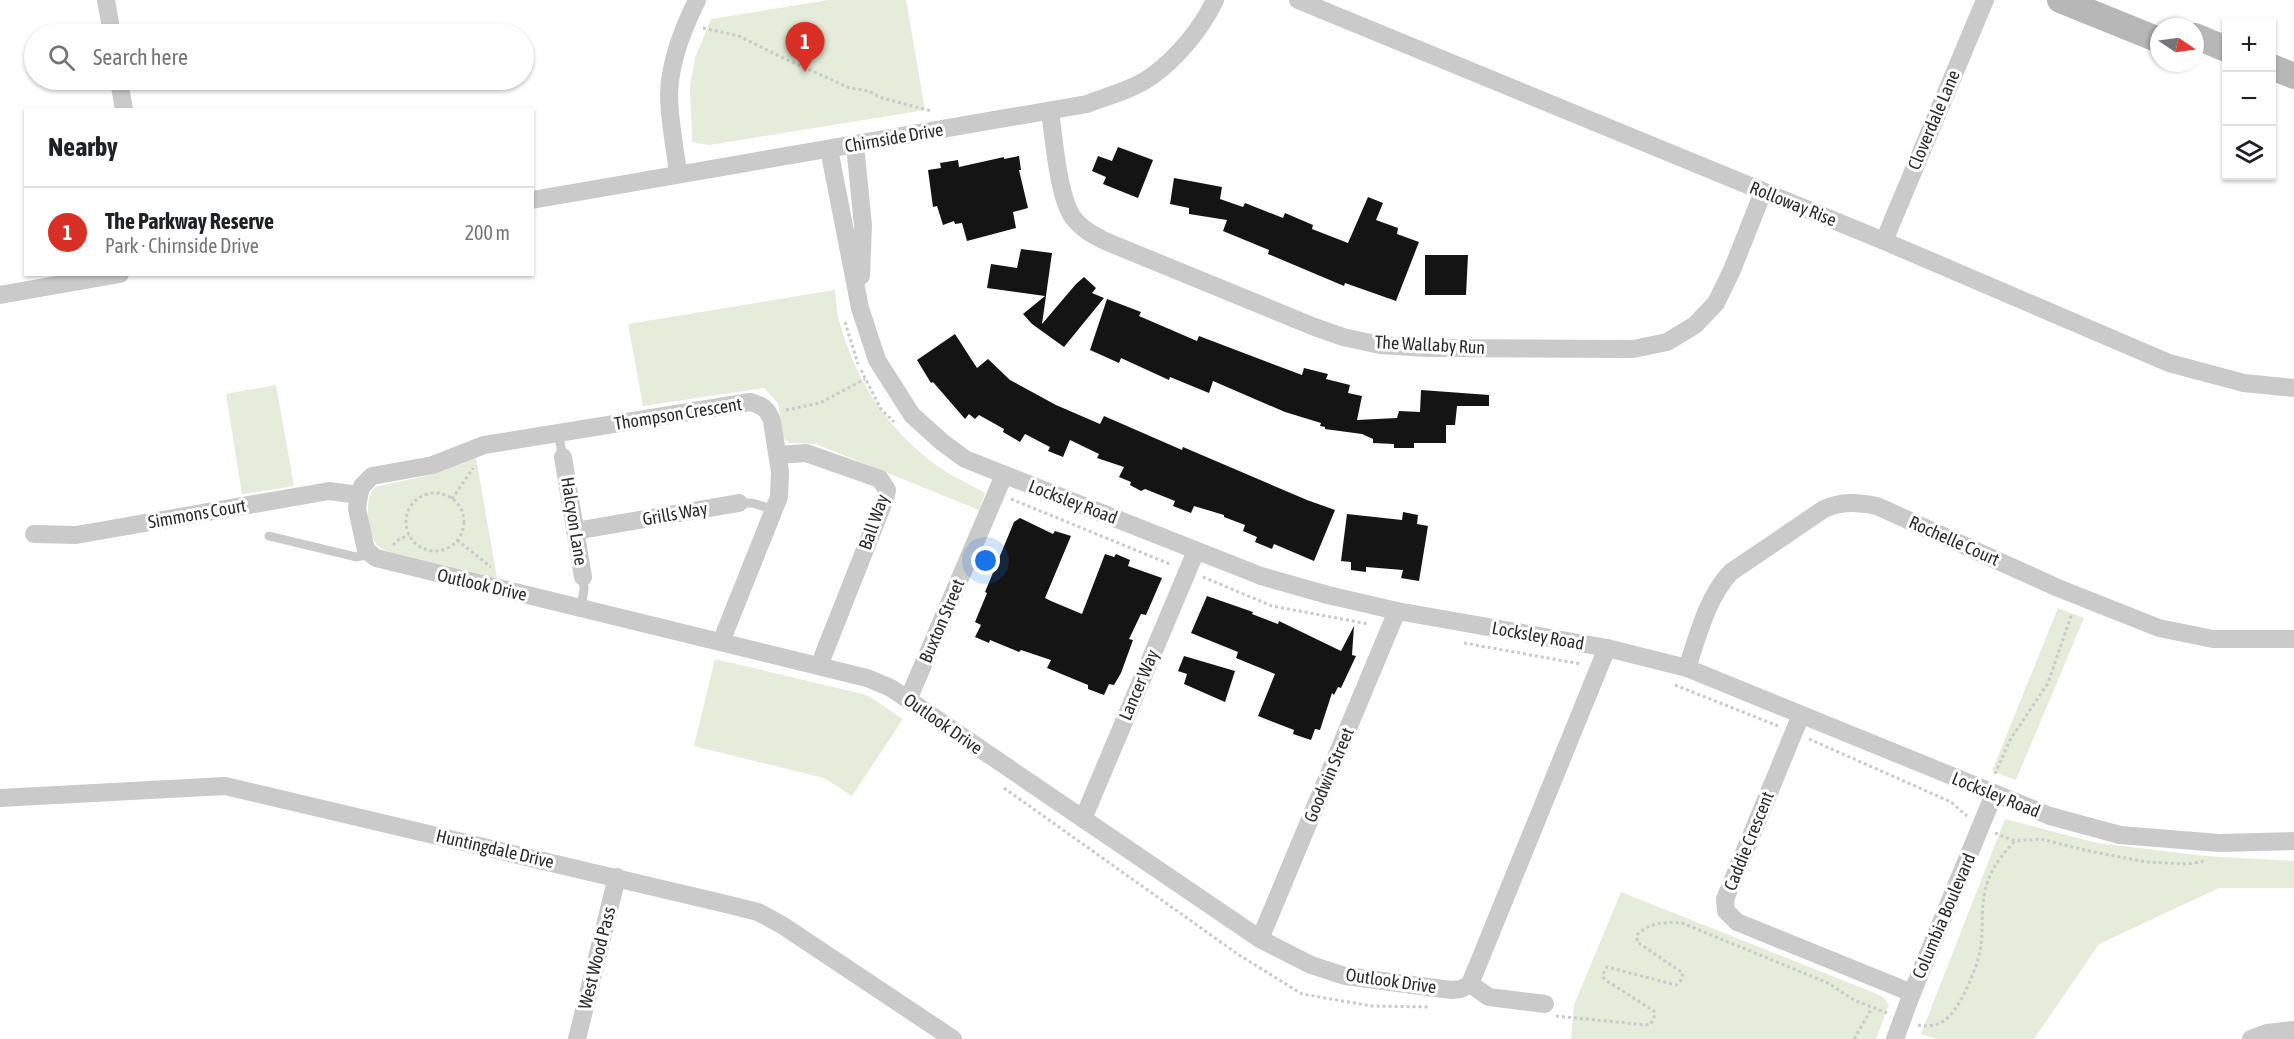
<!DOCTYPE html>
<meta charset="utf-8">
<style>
body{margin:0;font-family:"Asap Condensed",sans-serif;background:#f6f6f6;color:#202124}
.controls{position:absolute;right:18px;top:18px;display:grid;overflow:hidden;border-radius:0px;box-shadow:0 2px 4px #0004}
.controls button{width:54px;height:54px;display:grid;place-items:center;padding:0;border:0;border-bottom:2px solid #e0e0e0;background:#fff;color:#202124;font:30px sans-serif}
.compass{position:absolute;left:2150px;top:18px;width:54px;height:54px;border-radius:50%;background:#fff;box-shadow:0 2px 4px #0004;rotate:103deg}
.you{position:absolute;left:986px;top:561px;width:21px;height:21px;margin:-15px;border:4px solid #fff;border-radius:50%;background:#1a73e8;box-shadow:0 0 0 9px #1a73e833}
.badge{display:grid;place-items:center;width:39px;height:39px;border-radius:50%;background:#d93025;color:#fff;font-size:20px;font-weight:700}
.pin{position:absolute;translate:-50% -50px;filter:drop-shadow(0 2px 3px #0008)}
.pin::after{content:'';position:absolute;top:32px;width:21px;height:18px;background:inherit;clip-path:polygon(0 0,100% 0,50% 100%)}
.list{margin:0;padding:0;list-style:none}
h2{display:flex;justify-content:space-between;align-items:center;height:78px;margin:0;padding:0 24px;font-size:26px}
h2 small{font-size:20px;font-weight:400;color:#757577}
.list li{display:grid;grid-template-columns:39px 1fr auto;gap:18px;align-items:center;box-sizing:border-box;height:90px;padding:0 24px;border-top:2px solid #e0e0e0}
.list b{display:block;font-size:22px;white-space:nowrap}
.list p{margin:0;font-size:20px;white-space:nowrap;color:#757577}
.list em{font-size:20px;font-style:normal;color:#757577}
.icon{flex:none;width:33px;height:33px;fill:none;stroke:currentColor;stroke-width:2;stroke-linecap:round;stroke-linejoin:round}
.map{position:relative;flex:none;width:2294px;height:1039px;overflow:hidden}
.search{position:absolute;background:#fff;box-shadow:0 2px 4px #0004;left:24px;top:24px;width:510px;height:66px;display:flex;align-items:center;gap:15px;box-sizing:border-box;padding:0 21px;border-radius:33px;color:#757577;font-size:22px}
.panel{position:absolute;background:#fff;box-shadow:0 2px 4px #0004;left:24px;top:108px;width:510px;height:168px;border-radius:0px}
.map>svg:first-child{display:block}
.green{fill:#e5ecda}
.building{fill:#141414}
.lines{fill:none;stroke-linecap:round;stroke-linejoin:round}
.path{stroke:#cacaca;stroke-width:3;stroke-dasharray:3 3;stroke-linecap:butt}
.service{stroke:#cacaca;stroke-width:9}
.minor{stroke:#cacaca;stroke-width:18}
.secondary{stroke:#b7b7b7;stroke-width:26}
.labels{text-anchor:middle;stroke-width:6;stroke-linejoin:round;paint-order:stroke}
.street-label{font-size:18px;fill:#2d2d2d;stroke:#fff}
</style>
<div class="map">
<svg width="2294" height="1039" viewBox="0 0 2294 1039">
<rect width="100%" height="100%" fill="#fff"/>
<g class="green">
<path d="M829 0H906L925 110 709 145 692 142 690 86 695 58 711 19Z"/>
<path d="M835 290C836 302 837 315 841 327 858 386 895 440 948 473 960 480 973 486 985 493L979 510 816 444 790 443 784 439 778 403 764 388 643 406 628 324Z"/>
<path d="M276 385 294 486 242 494 226 394Z"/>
<path d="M476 458 497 578 386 551C382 548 377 546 375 542 367 529 364 497 375 487L439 473Z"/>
<path d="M2058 608 2084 618 2016 780 1992 771Z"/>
<path d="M715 659 867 695 903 719 852 796 824 778 694 746Z"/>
<path d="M2005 819 2097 843 2205 856 2294 861V888H2219L2099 944 2034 1039H1937L1921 1034Z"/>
<path d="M1621 892 1882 996 1889 1005 1876 1039H1571L1574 1005Z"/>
</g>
<g class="building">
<path d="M1118 147 1153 160 1138 198 1103 184 1106 177 1092 171 1098 156 1112 161Z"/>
<path d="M1019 156 1021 170H1019L1028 208 1013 212 1016 228 967 241 962 223 955 224 954 221 943 225 937 206 933 207 928 170 941 168 940 163 958 160 959 167 1004 157V159Z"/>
<path d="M1174 178 1222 187 1220 199 1243 207 1245 203 1283 218 1285 213 1313 225 1312 229 1348 243 1368 197 1383 203 1376 220 1398 228 1397 234 1419 242 1396 301 1345 283 1344 286 1268 254 1269 250 1223 231 1227 220 1189 214V208L1170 204Z"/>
<path d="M1021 249 1052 253 1042 324 1076 284 1084 277 1096 288 1092 293 1104 298 1064 347 1032 324 1023 314 1045 296 987 288 991 264 1017 268Z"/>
<path d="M1425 255H1468L1466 295H1425Z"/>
<path d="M1107 299 1141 312 1139 316 1197 341 1199 336 1302 375 1304 368 1328 374 1326 379 1350 385 1348 393 1362 396 1357 420 1397 418 1399 411 1420 412 1421 390 1489 395V406H1457L1455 425H1446V443H1414V448H1394V444L1373 443V439L1362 434 1325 429V427L1320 426 1321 423 1285 412 1213 381 1209 393 1170 377 1169 380 1121 358 1119 363 1090 350Z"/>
<path d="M955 334 977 368 988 359 1010 380 1056 405 1100 424 1104 416 1182 450 1183 447 1307 500 1335 510 1314 561 1274 544 1272 549 1255 542 1257 537 1243 531 1245 525 1224 517V515L1194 506 1191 513 1173 506 1175 501 1145 489 1141 491 1130 485 1131 482 1119 477 1124 467 1097 458 1099 454 1070 440 1063 457 1048 451 1050 447 1025 434 1020 442 1003 432 1004 429 979 415 975 419 969 414 965 419 933 382 931 383 917 360Z"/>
<path d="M1403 512 1418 515 1417 524 1428 526 1419 581 1401 578 1403 570 1366 567V572L1351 570V562L1341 561 1347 514 1402 520Z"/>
<path d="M1020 518 1053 534 1055 531 1071 536 1045 598 1051 601 1082 614 1105 554 1114 557 1116 554 1130 560 1128 566 1162 578 1146 615 1141 614 1129 639 1133 640 1121 673 1114 685 1109 684 1104 695 1088 689V685L1047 668 1051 660 1021 650 1019 652 990 640 989 643 975 637 981 625 975 622 987 593 985 592 1014 522Z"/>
<path d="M1207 596 1253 612 1252 614 1278 624 1279 621 1341 651 1354 626 1352 655 1356 656 1341 688 1338 687 1334 695 1332 693 1320 730 1315 729 1311 740 1293 734 1294 730 1258 716 1275 674 1236 658 1238 652 1191 633Z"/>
<path d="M1184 656 1235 671 1225 702 1184 684 1187 674 1178 671Z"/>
</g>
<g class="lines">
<g class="path">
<path d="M703 28 739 36 781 57 850 88 869 91 879 97 931 111"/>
<path d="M845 322 858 364"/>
<path d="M861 370 881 409 894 422"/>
<path d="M786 410 820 403 865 379"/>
<circle cx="435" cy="522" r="29"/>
<path d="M452 499 473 468"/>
<path d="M1011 499 1172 565"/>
<path d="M457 540 491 567"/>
<path d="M393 545 398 540 409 535"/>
<path d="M1203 577 1272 606 1369 624"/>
<path d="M1464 643 1581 664"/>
<path d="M1675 685 1778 726"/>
<path d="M1809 739 1951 802 1967 816"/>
<path d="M1995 774 2010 740 2048 683 2072 613"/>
<path d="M1004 788 1239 955 1302 994 1372 1006 1430 1007"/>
<path d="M1995 833 2015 841 2041 839 2084 850 2147 862 2187 864 2206 861"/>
<path d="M1556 1016 1646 1025 1651 1024 1655 1015 1654 1011 1607 981 1603 977 1604 972 1607 967 1676 985 1681 980 1683 973 1637 942V935C1649 922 1665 922 1682 923L1828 983 1854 1000 1887 1013"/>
<path d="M1918 1025C1927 1027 1937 1026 1945 1020 1959 1011 1977 968 1980 951 1984 930 1980 908 1986 887 1991 869 2002 854 2015 841"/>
<path d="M1854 1039 1872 1008"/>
</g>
<g class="service">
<path d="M558 433 563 457"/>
<path d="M739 503H752L775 510"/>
<path d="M269 536 356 557 370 554"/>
<path d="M581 609 584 589 583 577"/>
</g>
<g class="minor">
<path d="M106 0 112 34"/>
<path d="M1298 0 1884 241 2169 363 2244 383 2294 388"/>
<path d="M119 80 124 110"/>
<path d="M1050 111C1054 139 1058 194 1072 216 1080 228 1093 235 1105 241L1312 326 1343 337 1380 345 1426 348 1633 349 1667 342 1695 325 1716 303 1732 270 1763 192"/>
<path d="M855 145 863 225 861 276"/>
<path d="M829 149 860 308 877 360 912 415 942 442 965 459 1261 576 1328 595 1397 611 1607 648 1687 668 2050 816 2120 835 2219 843 2294 841"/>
<path d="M678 173C675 147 669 120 669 94 670 61 683 29 697 0"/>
<path d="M532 200 1087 104C1108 96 1134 89 1152 76 1177 58 1202 28 1215 0"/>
<path d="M1884 241 1985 0"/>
<path d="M0 295 120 274"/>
<path d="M778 455 806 453 880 479 887 490 885 499 819 666"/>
<path d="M563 457 583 577"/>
<path d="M575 531 739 503"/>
<path d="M34 534 76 535 329 491 359 495"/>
<path d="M721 642 779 497 780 472 772 421C768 409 762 405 750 402L484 445 433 465 372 476 362 486 359 495 357 509 366 550 376 558 867 678 891 688 1260 939 1311 965 1345 976 1451 990 1461 989 1470 984 1489 997 1545 1004"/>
<path d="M1687 668C1698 636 1707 597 1731 572L1824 509C1842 501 1857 502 1877 506L2058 588 2159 628 2213 639H2294"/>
<path d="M908 700 1004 475"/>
<path d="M1801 715 1725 899 1726 911 1737 922 1912 993"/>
<path d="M0 798 225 786 726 904 758 912 782 925 953 1039"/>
<path d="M1083 819 1196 551"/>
<path d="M1260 939 1397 611"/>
<path d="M1470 984 1607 648"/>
<path d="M577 1039 617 877"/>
<path d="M1895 1039 1912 993 1994 794"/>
<path d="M2251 1039 2267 1033 2294 1030"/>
</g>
<g class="secondary">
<path d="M2060 0 2159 40"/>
<path d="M2195 36 2226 49"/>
<path d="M2272 67 2294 76"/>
</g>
</g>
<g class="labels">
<g class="street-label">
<text transform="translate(1934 120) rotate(-67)" y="6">Cloverdale Lane</text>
<text transform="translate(894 138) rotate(-10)" y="6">Chirnside Drive</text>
<text transform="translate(1793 204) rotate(22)" y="6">Rolloway Rise</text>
<text transform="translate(1430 345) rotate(3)" y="6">The Wallaby Run</text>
<text transform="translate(678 414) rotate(-9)" y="6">Thompson Crescent</text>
<text transform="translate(1073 502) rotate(21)" y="6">Locksley Road</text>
<text transform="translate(197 514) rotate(-10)" y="6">Simmons Court</text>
<text transform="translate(675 514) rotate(-10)" y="6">Grills Way</text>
<text transform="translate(574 521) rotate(81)" y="6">Halcyon Lane</text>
<text transform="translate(874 522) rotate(-71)" y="6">Ball Way</text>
<text transform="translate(1954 541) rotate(24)" y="6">Rochelle Court</text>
<text transform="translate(482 585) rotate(13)" y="6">Outlook Drive</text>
<text transform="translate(942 621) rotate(-67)" y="6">Buxton Street</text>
<text transform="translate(1538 636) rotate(10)" y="6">Locksley Road</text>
<text transform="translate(1139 685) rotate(-67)" y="6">Lancer Way</text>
<text transform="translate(943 724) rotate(35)" y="6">Outlook Drive</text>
<text transform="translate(1329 775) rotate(-67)" y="6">Goodwin Street</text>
<text transform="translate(1996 795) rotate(22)" y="6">Locksley Road</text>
<text transform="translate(1749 841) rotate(-68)" y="6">Caddie Crescent</text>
<text transform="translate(495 849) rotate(13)" y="6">Huntingdale Drive</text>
<text transform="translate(1944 916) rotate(-67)" y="6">Columbia Boulevard</text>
<text transform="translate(597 958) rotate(-76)" y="6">West Wood Pass</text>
<text transform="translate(1391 981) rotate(8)" y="6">Outlook Drive</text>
</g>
</g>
</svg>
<div class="controls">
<button>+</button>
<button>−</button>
<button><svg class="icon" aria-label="layers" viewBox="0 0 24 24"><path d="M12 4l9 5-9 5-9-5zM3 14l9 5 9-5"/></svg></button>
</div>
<svg class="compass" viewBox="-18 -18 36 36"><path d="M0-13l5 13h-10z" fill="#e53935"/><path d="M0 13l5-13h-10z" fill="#757577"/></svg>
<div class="you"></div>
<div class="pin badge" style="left:805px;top:72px">1</div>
<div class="search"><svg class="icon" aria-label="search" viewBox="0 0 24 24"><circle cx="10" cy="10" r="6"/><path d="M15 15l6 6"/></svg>Search here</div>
<section class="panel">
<h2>Nearby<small></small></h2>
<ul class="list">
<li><span class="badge">1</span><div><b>The Parkway Reserve</b><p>Park · Chirnside Drive</p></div><em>200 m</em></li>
</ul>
</section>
</div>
